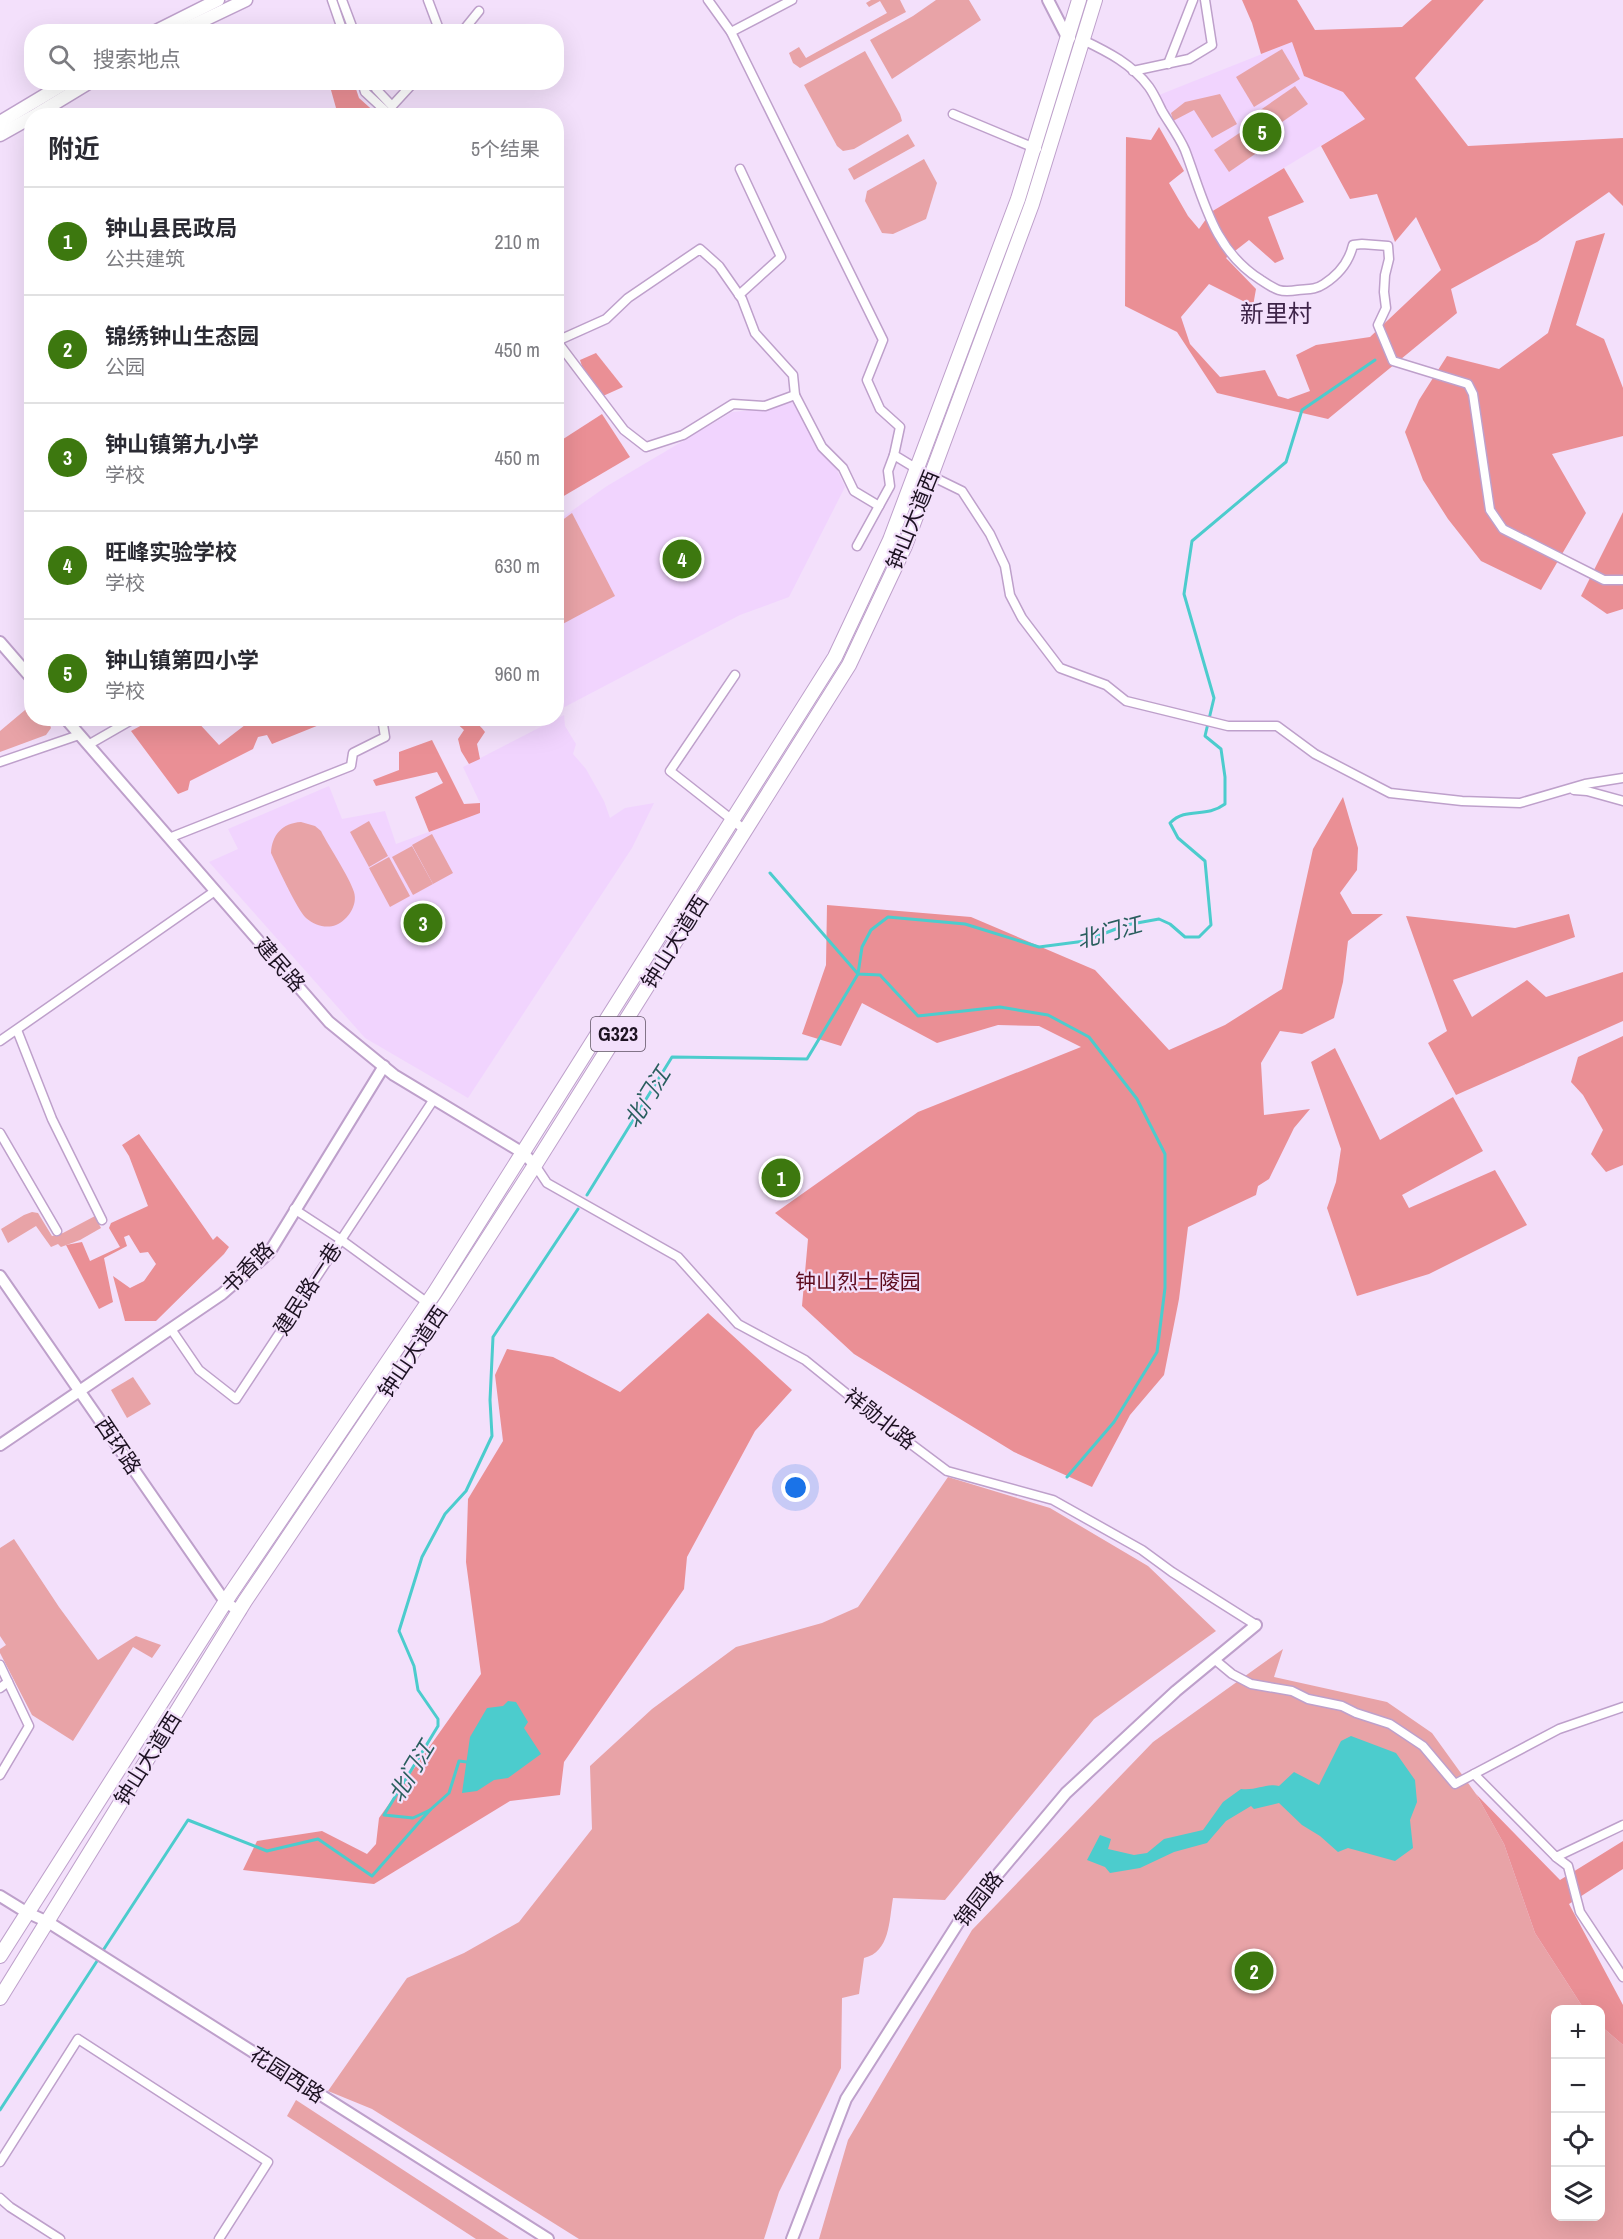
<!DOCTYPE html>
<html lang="zh">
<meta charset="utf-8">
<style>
body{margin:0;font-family:"Archivo Narrow","Noto Sans SC",sans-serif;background:#f7f7f7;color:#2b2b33}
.controls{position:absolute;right:18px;bottom:18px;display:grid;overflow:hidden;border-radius:12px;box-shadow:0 6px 24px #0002}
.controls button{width:54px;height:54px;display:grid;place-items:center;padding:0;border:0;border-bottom:2px solid #e1e1e2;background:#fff;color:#2b2b33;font:30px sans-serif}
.you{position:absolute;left:796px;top:1488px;width:21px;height:21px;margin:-15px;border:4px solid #fff;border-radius:50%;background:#1a73e8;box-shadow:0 0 0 9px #1a73e833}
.badge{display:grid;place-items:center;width:39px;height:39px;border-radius:50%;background:#3d780f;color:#fff;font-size:20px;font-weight:700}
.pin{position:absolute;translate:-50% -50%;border:3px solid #fff;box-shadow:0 2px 6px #0006}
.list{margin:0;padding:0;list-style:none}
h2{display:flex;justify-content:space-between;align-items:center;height:78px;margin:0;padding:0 24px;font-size:26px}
h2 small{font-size:20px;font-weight:400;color:#7c7c81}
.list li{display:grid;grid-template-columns:39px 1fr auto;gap:18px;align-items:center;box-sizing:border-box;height:108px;padding:0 24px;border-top:2px solid #e1e1e2}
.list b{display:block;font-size:22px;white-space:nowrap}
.list p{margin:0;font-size:20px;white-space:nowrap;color:#7c7c81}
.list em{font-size:20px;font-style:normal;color:#7c7c81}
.icon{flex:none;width:33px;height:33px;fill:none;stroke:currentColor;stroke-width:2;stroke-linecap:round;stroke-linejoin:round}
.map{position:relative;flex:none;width:1623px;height:2239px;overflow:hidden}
.search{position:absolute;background:#fff;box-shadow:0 6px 24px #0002;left:24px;top:24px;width:540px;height:66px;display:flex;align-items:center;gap:15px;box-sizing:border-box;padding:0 21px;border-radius:24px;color:#7c7c81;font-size:22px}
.panel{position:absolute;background:#fff;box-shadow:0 6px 24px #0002;left:24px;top:108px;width:540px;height:618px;border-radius:24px}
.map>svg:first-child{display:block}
.built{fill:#f1d4fe}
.green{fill:#e8a3a7}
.forest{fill:#ea8f95}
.water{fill:#4ccccd}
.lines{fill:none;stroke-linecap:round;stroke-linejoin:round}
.stream{stroke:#4ccccd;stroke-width:3}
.minor-casing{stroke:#bea0cb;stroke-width:11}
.tertiary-casing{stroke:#bea0cb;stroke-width:14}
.secondary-casing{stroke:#bea0cb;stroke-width:15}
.trunk-casing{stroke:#bea0cb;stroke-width:16}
.minor{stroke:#fff;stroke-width:8}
.tertiary{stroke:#fff;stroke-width:10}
.secondary{stroke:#fff;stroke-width:12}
.trunk{stroke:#fff;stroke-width:14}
.labels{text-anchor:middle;stroke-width:4.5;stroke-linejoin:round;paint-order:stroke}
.shield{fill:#f3e0fb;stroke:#5d5063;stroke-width:1.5}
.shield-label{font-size:20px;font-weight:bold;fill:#1d1222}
.street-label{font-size:21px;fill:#1d1222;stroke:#f3e0fb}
.park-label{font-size:21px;fill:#5d0b1d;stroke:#f3e0fb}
.water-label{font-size:22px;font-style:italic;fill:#295e5e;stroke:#f3e0fb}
.quarter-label{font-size:24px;fill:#3e2448;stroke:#f3e0fb}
</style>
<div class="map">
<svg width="1623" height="2239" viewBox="0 0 1623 2239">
<rect width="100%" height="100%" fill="#f3e0fb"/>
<g class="built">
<path d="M1292 42 1304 76 1343 92 1365 119 1211 212 1200 186 1188 146 1159 95Z"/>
<path d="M793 399 819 450 837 470 845 487 789 597 740 615 557 711 556 522 607 486 732 412 764 409Z"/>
<path d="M564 715 565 726 576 744 573 754 586 769 604 801 610 818 625 808 654 803 632 848 468 1098 365 1038 209 862 238 849 228 829 329 786 342 819 385 811 396 844 480 813V803L463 767Z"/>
</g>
<g class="green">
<path d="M871 0H900L906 12 800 68 793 63 789 53 799 47 806 58 887 13 880 1 869 7 866 3Z"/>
<path d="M936 0H969L981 20 892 79 870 40 913 16Z"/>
<path d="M1282 49 1300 79 1254 107 1236 77Z"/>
<path d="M865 51 900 114 902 121 854 149 843 151 837 146 804 85Z"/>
<path d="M1295 86 1308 104 1272 129 1259 111Z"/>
<path d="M1220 94 1237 124 1212 138 1194 110 1173 121 1171 113 1185 102Z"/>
<path d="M1256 122 1271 143 1229 172 1214 150Z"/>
<path d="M908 134 915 146 854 180 848 169Z"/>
<path d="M924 159 937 183 926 219 893 234 882 233 865 201 867 191Z"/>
<path d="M572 513 615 596 557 627V524Z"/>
<path d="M31 705 32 718 48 719 51 728 46 735 0 752V731Z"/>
<path d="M369 821 388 856 369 867 350 832Z"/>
<path d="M301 822 315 826 321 831C329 847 349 876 354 892 358 905 348 920 336 925 326 929 314 925 306 918 297 909 278 868 271 853 272 835 282 823 301 822Z"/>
<path d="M432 834 453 873 433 884 412 845Z"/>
<path d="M412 846 433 884 413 895 392 857Z"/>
<path d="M389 857 410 896 390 907 369 868Z"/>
<path d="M32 1212 38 1213 52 1236 63 1233 95 1216 101 1228 80 1240 61 1247 58 1244 51 1247 36 1226 8 1243 1 1229 24 1215Z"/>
<path d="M133 1377 151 1404 127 1418 111 1390Z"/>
<path d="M948 1477 1050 1508 1148 1566 1216 1631 1094 1719 945 1900 893 1898C889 1921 890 1952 864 1958L859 1994 842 1998 841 2068 779 2192 764 2239H579L372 2109 328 2091 407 1978 464 1953 519 1922 592 1829 590 1766 652 1709 736 1647 822 1623 858 1607Z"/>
<path d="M14 1539 59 1607 98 1660 136 1636 161 1645 152 1658 133 1647 73 1741 32 1715 0 1653V1649L6 1645 0 1636V1548Z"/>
<path d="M1283 1649 1274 1677 1387 1702 1432 1733 1476 1794 1504 1844 1535 1933 1584 2009 1556 2010V2216H1600L1601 2026 1623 2045V2239H819L848 2140 972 1930 1153 1742Z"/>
<path d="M296 2100 509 2239H476L287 2116Z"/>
</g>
<g class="forest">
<path d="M1242 0H1297L1315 30 1402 27 1432 0H1484L1415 78 1468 146 1623 138V206L1609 192 1537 242 1451 289 1457 313 1328 419 1217 393 1177 332 1125 306 1126 137 1151 140 1159 127 1184 171 1169 183 1188 216 1199 229 1211 212 1284 168 1304 202 1268 217 1284 259 1275 263 1249 240 1226 258 1256 289 1253 306 1209 284 1181 317 1190 344 1220 377 1265 370 1278 396 1288 399 1310 391 1296 355 1316 345 1370 337 1441 270 1416 217 1395 242 1377 194 1350 199 1321 146 1365 119 1343 92 1304 76 1292 42 1261 54 1252 23Z"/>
<path d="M329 83H354L359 98 378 115H338Z"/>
<path d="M1605 233 1576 325 1604 339 1623 388V436L1552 454 1586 513 1541 590 1481 561 1448 519 1423 480 1405 432 1419 400 1447 356 1499 369 1548 333 1576 241Z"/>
<path d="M596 353 623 387 603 396 582 366 580 360Z"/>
<path d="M602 414 630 457 557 500V443Z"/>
<path d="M1623 512V609L1607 614 1581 596Z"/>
<path d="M135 719H195L219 745 245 725 240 719H334L272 744 267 735 258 737 253 749 190 781 188 790 178 794 131 731 142 725Z"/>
<path d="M452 719C465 718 477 720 485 732L477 744 480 759 469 764 461 751 458 739 464 730Z"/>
<path d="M432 740 464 804 480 803V813L429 832 415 797 443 783 437 772 376 786 373 780 399 770V752Z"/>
<path d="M1343 797 1358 848 1357 870 1340 893 1352 914H1383L1348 941 1343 982 1334 1018 1302 1034 1280 1031 1261 1063 1264 1115 1310 1109 1294 1128 1269 1179 1258 1186 1256 1195 1188 1227 1179 1299 1164 1375 1130 1415 1092 1487 1014 1452 854 1354 802 1306 808 1239 775 1213 918 1112 1081 1047 1039 1026 998 1025 937 1043 862 1003 841 1046 802 1034 826 965 827 905 971 917 1095 970 1169 1050 1225 1025 1282 989 1313 849Z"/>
<path d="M1569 914 1575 937 1453 980 1472 1017 1527 980 1546 997 1623 972V1021L1456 1095 1428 1043 1447 1031 1406 916 1515 928Z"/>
<path d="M1623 1036V1165L1606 1172 1591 1154 1603 1130 1583 1095 1571 1082 1578 1057Z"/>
<path d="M1335 1048 1380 1140 1453 1097 1483 1151 1402 1195 1409 1208 1495 1170 1527 1225 1429 1274 1357 1296 1327 1208 1336 1182 1341 1149 1311 1062Z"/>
<path d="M139 1134 213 1240 217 1236 229 1247 224 1254 156 1321H125L113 1276 130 1288 144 1281 156 1264 148 1252 140 1253 129 1235 124 1237 127 1246 104 1258 113 1302 99 1309 66 1245 82 1242 90 1261 120 1247 109 1228 111 1223 148 1206 129 1156 122 1145Z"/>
<path d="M708 1313 792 1390 755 1431 687 1557 684 1589 564 1762 560 1795 510 1801 374 1884 243 1870 257 1841 322 1831 367 1854 376 1844 379 1818 481 1674 466 1562 468 1499 503 1441 495 1375 507 1349 553 1357 620 1392Z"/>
<path d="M1476 1794 1560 1880 1623 1841V1869L1569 1904 1623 2005V2045L1601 2026 1600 2010 1584 2009 1535 1933 1504 1844Z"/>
</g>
<g class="water">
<path d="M508 1701 516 1702 528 1722 524 1728 541 1754 508 1778 494 1780 477 1791 462 1793 470 1737 487 1708 503 1706Z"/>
<path d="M1351 1736 1396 1753 1415 1780 1417 1802 1410 1820 1413 1848 1395 1861 1348 1848 1338 1852 1320 1836 1302 1825 1279 1803 1254 1809 1251 1806 1226 1821 1207 1843 1174 1852 1140 1868 1110 1873 1105 1867 1087 1860 1100 1835 1111 1839 1108 1849 1134 1855 1147 1853 1164 1839 1203 1830 1223 1802 1241 1789C1256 1791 1267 1783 1279 1786L1294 1772 1319 1785 1341 1741Z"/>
</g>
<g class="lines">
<g class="stream">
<path d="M770 873 858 974 880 975 918 1016 1000 1007 1048 1015 1089 1037 1137 1099 1165 1154V1288L1157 1352 1114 1422 1067 1477"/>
<path d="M587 1195 672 1057 807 1059 858 974 862 947 871 930 888 917 965 924 1039 947 1085 941 1126 925 1159 919 1170 924 1185 937H1199L1211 925 1205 861 1178 838 1170 823C1187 806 1205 819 1225 804V777L1221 749 1205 736 1214 698 1184 594 1192 541 1286 462 1302 410 1375 360"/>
<path d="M430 1810 449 1793 459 1761 467 1762"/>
<path d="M102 1952 188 1820 267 1851 318 1839 372 1876 430 1810 413 1818 384 1815 438 1726V1719L418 1690 414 1666 399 1631 422 1557 445 1514 466 1491 492 1436 490 1400 493 1337 578 1209"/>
<path d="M0 2110 99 1958"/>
</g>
<defs>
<g id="minor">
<path d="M332 0 343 32"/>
<path d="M342 0 354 32"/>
<path d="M428 0 440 32"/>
<path d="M708 0 731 32 883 340 867 380 880 409 900 427 894 455 917 469 962 491 990 534 1005 566 1010 595 1022 618 1060 668 1106 685 1126 701 1228 726H1277L1315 754 1390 793 1462 801 1520 803 1585 784 1623 778"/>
<path d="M462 32 479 11"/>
<path d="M731 32 792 0"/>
<path d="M1083 40C1108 52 1132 64 1149 87 1154 94 1158 103 1162 111 1169 123 1179 136 1185 150 1204 200 1213 250 1261 280 1276 290 1280 293 1298 290 1308 289 1315 290 1324 284 1338 275 1349 262 1353 245L1362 244 1388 246 1389 259 1385 275 1384 292 1386 308 1378 325 1393 361 1468 384 1473 394 1490 510 1503 529 1604 580H1623"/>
<path d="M1168 64 1193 0"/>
<path d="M1133 71 1189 59 1212 45 1205 0"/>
<path d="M362 82 365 92 391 116"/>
<path d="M373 82 376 89 392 106 414 82"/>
<path d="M953 114 1037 149"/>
<path d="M739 295 781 257 740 169"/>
<path d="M556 340 624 430 646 447 683 435 733 404 765 406 795 395 822 447 843 468 854 491 879 506"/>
<path d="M557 341 606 319 628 298 700 249 719 266 742 299 755 333 793 375 795 395"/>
<path d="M857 546 890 486 888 471 894 455"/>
<path d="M735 675 670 771 745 830"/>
<path d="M88 745 135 718"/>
<path d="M0 762 79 735"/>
<path d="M1574 790 1587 791 1623 801"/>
<path d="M169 838 351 766 353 753 385 737 382 718"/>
<path d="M17 1030 52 1119 102 1220"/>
<path d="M0 1041 215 891"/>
<path d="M0 1133 57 1231"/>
<path d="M535 1165 547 1183 678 1257 738 1324 805 1360 883 1423 947 1471 1053 1500 1142 1550 1172 1572 1256 1625"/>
<path d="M294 1209 340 1239 440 1312"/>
<path d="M171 1329 199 1370 236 1399 434 1099"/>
<path d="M1214 1659 1232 1674 1251 1684 1292 1691 1308 1699 1342 1706 1356 1713 1390 1724 1423 1746 1455 1784 1559 1729 1623 1707"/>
<path d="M0 1665 29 1726 0 1775"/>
<path d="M0 1688 8 1682"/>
<path d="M1474 1774 1556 1857 1623 1825"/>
<path d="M1556 1857 1568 1866 1580 1912 1623 1977"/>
<path d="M0 2162 78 2039 268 2162 219 2239"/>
<path d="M0 2198 10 2207 60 2239"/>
</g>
<g id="tertiary">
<path d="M1048 0 1067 37 1070 38"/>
<path d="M0 642 32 679"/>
<path d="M65 718 329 1022 394 1075 523 1153 535 1165"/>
<path d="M0 1276 226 1603 240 1611"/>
<path d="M0 1445 222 1294 269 1253 384 1066"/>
<path d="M0 1896 26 1912 48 1922 548 2239"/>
<path d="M792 2239 846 2099 962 1917 1066 1793 1176 1691 1256 1625"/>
</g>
<g id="secondary">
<path d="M154 32 218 0"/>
<path d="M179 32 246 0"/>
<path d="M34 116 90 82"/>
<path d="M0 122 67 82"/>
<path d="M0 135 32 117"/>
</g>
<g id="trunk">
<path d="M0 1956 231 1593 435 1292 835 657 890 540 1018 199 1079 0"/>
<path d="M0 1998 245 1601 448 1300 535 1165 849 665 905 546 1032 204 1095 0"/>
</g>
</defs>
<use href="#minor" class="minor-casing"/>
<use href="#tertiary" class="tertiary-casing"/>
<use href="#secondary" class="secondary-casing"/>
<use href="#trunk" class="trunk-casing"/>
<use href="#minor" class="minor"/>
<use href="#tertiary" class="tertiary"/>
<use href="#secondary" class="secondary"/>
<use href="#trunk" class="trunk"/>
</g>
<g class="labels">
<rect class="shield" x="591" y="1017" width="54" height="34" rx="4.5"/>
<g class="shield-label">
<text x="618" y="1041">G323</text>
</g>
<g class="street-label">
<text transform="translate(913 520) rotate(-68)" y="7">钟山大道西</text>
<text transform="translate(675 942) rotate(-58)" y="7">钟山大道西</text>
<text transform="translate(280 965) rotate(49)" y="7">建民路</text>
<text transform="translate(248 1268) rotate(-45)" y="7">书香路</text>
<text transform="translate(308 1289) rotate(-57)" y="7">建民路一巷</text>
<text transform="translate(413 1352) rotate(-56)" y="7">钟山大道西</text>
<text transform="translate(880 1419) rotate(38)" y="7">祥勋北路</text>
<text transform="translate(118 1446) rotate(56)" y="7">西环路</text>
<text transform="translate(148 1759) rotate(-58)" y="7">钟山大道西</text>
<text transform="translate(979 1899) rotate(-52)" y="7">锦园路</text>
<text transform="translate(287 2075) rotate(33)" y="7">花园西路</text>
</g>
<g class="park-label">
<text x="858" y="1289">钟山烈士陵园</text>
</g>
<g class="water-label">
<text transform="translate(1109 932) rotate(-15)" y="8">北门江</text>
<text transform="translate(647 1097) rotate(-58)" y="8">北门江</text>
<text transform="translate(411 1771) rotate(-59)" y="8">北门江</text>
</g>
<g class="quarter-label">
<text x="1276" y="322">新里村</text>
</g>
</g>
</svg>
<div class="controls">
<button>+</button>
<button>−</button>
<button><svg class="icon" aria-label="locate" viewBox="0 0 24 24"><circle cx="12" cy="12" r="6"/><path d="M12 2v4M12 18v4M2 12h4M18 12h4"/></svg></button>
<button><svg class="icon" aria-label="layers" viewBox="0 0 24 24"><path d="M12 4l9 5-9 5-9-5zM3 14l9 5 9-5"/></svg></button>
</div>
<div class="you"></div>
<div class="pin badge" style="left:781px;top:1178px">1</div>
<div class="pin badge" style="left:1254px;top:1971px">2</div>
<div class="pin badge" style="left:423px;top:923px">3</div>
<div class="pin badge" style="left:682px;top:559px">4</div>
<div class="pin badge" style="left:1262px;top:132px">5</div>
<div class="search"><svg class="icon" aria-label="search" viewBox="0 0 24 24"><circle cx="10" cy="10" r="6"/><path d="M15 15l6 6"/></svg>搜索地点</div>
<section class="panel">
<h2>附近<small>5个结果</small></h2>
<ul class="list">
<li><span class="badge">1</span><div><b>钟山县民政局</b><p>公共建筑</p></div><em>210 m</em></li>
<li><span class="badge">2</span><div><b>锦绣钟山生态园</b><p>公园</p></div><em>450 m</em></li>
<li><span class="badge">3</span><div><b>钟山镇第九小学</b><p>学校</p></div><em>450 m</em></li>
<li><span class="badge">4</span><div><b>旺峰实验学校</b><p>学校</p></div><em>630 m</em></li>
<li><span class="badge">5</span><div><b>钟山镇第四小学</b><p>学校</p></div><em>960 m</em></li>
</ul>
</section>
</div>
